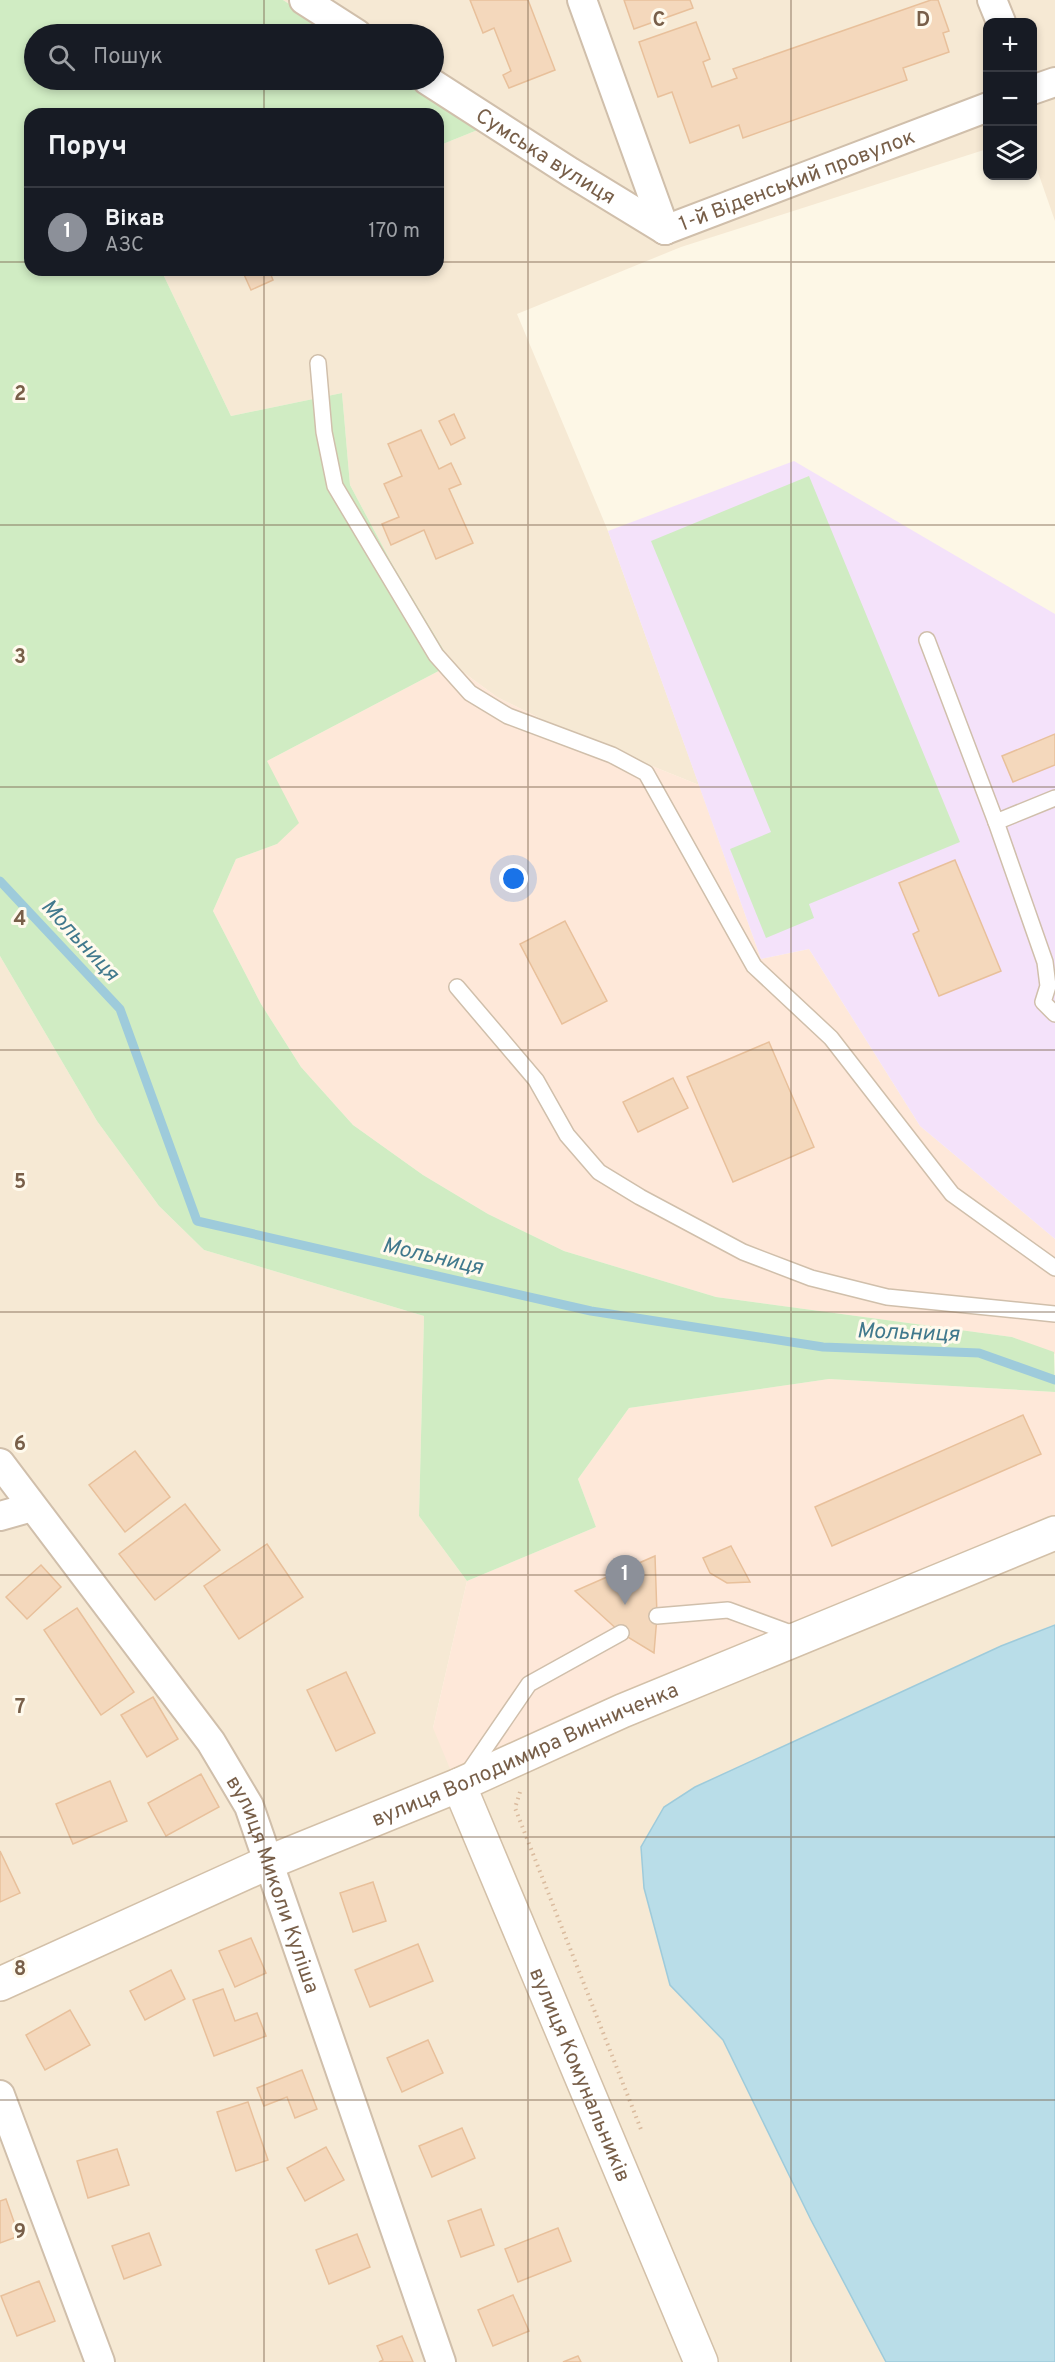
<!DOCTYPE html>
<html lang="uk">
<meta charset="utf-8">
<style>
body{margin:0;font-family:Overpass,sans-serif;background:#242831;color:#f1f3f6}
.controls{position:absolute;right:18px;top:18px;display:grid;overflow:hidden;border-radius:12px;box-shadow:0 3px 9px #0003}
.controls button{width:54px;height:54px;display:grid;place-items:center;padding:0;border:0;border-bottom:2px solid #363941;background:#171b24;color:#f1f3f6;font:30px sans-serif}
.you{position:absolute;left:514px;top:879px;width:21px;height:21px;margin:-15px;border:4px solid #fff;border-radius:50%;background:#1a73e8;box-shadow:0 0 0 9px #1a73e833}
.badge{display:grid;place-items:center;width:39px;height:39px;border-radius:50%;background:#8c9099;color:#fff;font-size:20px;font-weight:700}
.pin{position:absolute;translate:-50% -50px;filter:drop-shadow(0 2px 3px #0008)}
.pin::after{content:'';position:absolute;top:32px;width:21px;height:18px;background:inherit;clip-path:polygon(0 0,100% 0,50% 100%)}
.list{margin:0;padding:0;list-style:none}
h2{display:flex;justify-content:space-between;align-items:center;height:78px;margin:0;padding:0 24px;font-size:26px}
h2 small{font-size:20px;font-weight:400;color:#9ea1a6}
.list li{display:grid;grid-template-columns:39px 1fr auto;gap:18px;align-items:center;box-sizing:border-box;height:90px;padding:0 24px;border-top:2px solid #363941}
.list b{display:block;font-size:22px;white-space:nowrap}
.list p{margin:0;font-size:20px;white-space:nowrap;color:#9ea1a6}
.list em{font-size:20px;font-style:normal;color:#9ea1a6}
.icon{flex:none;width:33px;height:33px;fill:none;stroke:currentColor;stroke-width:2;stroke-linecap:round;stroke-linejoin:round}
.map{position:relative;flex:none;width:1055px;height:2362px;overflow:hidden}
.search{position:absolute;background:#171b24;box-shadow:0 3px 9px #0003;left:24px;top:24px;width:420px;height:66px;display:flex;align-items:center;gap:15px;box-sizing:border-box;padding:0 21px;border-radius:33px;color:#9ea1a6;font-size:22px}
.panel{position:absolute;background:#171b24;box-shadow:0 3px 9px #0003;left:24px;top:108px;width:420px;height:168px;border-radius:18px}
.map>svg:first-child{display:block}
.residential{fill:#f6e9d4}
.commercial{fill:#fee8d9}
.education{fill:#f4e2fa}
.green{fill:#d0ecc3}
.water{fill:#b9dde8;stroke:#9ecbdb;stroke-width:1.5}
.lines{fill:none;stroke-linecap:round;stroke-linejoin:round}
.stream{stroke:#9ecbdb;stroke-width:9}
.building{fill:#f4d8bc;stroke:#e8c09b;stroke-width:1.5}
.lane-casing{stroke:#d0bfab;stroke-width:18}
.street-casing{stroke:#d0bfab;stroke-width:32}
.secondary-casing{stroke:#d3c0a8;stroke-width:36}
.path{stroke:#dabb9e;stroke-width:4;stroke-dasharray:1.5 4.5;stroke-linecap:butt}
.lane{stroke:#fff;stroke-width:15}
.street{stroke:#fff;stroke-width:28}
.secondary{stroke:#fff;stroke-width:33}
.grid{fill:none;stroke:#785f49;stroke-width:1.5;stroke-opacity:0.55}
.labels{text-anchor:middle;stroke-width:6;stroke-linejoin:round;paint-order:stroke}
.street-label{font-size:21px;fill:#785f49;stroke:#fffaed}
.water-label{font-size:22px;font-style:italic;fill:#41798d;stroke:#fffaed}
.grid-label{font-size:20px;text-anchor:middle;font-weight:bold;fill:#785f49;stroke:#fffaed;stroke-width:6;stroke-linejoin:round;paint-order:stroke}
</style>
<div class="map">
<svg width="1055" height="2362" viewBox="0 0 1055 2362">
<rect width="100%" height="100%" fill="#fdf7e6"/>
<g class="residential">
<path d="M283 0H1055V221L1033 158 1032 22H988L987 149 681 247 517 314 608 531 699 785 568 732 497 697 452 664 391 562 350 485 342 393 231 416 161 270H438V146L480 129 404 80H434V34H335Z"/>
<path d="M0 956 97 1121 159 1206 204 1250 424 1316 419 1516 467 1581 433 1728 1055 1526V2362H0Z"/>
</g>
<g class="commercial">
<path d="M452 664 497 697 568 732 699 785 761 959 809 949 920 1126 1055 1239V1354L1012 1337 716 1297 564 1251 488 1214 423 1175 353 1125 301 1067 261 1004 213 911 236 859 277 844 267 761Z"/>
<path d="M829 1379 1055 1392V1526L456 1783 433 1728 467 1581 596 1527 578 1479 629 1408Z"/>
</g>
<path class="education" d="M794 461 1055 614V1239L920 1126 809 949 761 959 608 531Z"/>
<g class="green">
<path d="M0 0H283L335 34H34V80H404L480 129 438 146V114H30V270H161L231 416 342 393 350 485 391 562 452 664 267 761 299 823 277 844 236 859 213 911 261 1004 301 1067 353 1125 423 1175 488 1214 564 1251 716 1297 1012 1337 1054 1352 1055 1392 829 1379 629 1408 578 1479 596 1527 467 1581 419 1516 424 1316 204 1250 159 1206 97 1121 0 956Z"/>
<path d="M809 476 960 842 809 904 814 918 766 938 730 849 771 832 651 541Z"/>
</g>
<path class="water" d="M1055 1625V2362H886L811 2220 723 2040 670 1985 644 1888 641 1847 664 1807 695 1787 1001 1646Z"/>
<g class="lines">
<path class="stream" d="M0 881 120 1009 197 1221 591 1311 823 1347 979 1353 1055 1380"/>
</g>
<g class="building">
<path d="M470 0H528L555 70 509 88 503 75 511 71 494 28 483 33Z"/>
<path d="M624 0H690L693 8 634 29Z"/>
<path d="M931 0H938L949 31 943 33 949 52 903 68 907 80 743 138 739 125 690 143 672 92 658 97 639 42 696 22 710 59 703 62 712 87 737 78 733 69Z"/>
<path d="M242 270H269L273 280 251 290Z"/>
<path d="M454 414 465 438 451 445 439 421Z"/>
<path d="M421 430 439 469 451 463 461 484 449 489 473 543 436 559 424 530 391 545 382 524 399 517 384 484 402 476 388 444Z"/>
<path d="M1055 734V765L1013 782 1002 756Z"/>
<path d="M955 860 1001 971 939 996 913 934 919 931 899 883Z"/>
<path d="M565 921 607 1001 562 1024 520 944Z"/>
<path d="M769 1042 814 1147 733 1182 687 1077Z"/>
<path d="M673 1078 688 1108 638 1132 623 1102Z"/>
<path d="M1023 1415 1041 1454 832 1546 815 1507Z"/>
<path d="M135 1451 170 1497 125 1532 89 1485Z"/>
<path d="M185 1504 220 1550 155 1600 119 1554Z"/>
<path d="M267 1544 303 1597 239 1639 204 1586Z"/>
<path d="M731 1546 750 1582 727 1583 710 1573 703 1558Z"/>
<path d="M655 1556 657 1616 654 1653 621 1633 575 1591Z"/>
<path d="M41 1565 61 1587 27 1619 6 1597Z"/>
<path d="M77 1608 134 1692 101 1715 44 1630Z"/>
<path d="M346 1672 375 1733 336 1751 307 1690Z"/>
<path d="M153 1697 178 1739 147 1757 121 1715Z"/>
<path d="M201 1774 219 1807 166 1836 148 1803Z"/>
<path d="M110 1781 127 1821 73 1844 56 1804Z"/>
<path d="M0 1851 20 1893 0 1902Z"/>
<path d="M373 1882 386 1921 353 1932 340 1893Z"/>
<path d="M251 1938 266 1973 235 1987 219 1951Z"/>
<path d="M418 1944 433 1981 370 2007 355 1970Z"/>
<path d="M171 1970 185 1999 145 2020 130 1991Z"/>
<path d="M223 1989 235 2021 257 2013 266 2036 214 2056 193 2000Z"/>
<path d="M70 2010 90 2045 45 2070 26 2035Z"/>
<path d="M428 2040 443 2073 402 2092 387 2058Z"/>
<path d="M302 2070 317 2109 295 2118 287 2097 264 2106 257 2088Z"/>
<path d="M248 2102 268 2160 236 2171 217 2112Z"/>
<path d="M462 2128 475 2158 432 2177 419 2146Z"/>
<path d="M326 2147 344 2180 305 2201 287 2168Z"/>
<path d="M117 2149 129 2185 88 2198 77 2161Z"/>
<path d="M6 2199 19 2236 0 2243V2201Z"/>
<path d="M481 2209 494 2245 461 2257 448 2221Z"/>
<path d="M558 2228 571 2261 518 2282 505 2249Z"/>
<path d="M149 2233 161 2265 124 2279 112 2246Z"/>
<path d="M357 2234 370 2267 329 2284 316 2250Z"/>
<path d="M39 2281 55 2321 17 2336 1 2296Z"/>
<path d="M513 2295 529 2331 493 2346 478 2310Z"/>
<path d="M402 2336 413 2362H379L383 2360 377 2346Z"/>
<path d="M578 2356 581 2362H563Z"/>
</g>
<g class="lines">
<defs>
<g id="lane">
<path d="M318 363 324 432 335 486 436 655 470 693 508 716 612 755 646 773 754 966 831 1038 952 1194 1055 1268"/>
<path d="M927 640 996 822 1055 798"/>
<path d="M996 822 1045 962 1048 986 1043 1002 1055 1014"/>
<path d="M457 987 536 1080 567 1135 599 1172 640 1197 743 1252 811 1278 887 1297 1055 1314"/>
<path d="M657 1616 728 1610 799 1636"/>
<path d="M466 1776 529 1684 621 1633"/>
</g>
<g id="street">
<path d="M304 0 357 34"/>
<path d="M582 0 665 230"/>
<path d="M992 0 1001 22"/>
<path id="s1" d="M427 80 570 172 665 230"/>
<path d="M1032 90 1055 82"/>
<path id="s2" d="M665 230 988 107"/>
<path id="s3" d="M0 1463 211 1742 249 1806 441 2362"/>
<path d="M0 1516 32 1507"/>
<path d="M0 2095 100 2362"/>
</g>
<g id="secondary">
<path id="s4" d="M459 1785 701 2362"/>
<path id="s5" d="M0 1984 267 1863 459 1785 622 1711 1055 1533"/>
</g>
</defs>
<use href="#lane" class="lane-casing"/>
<use href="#street" class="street-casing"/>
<use href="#secondary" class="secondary-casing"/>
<path class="path" d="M520 1792 515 1808 642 2132"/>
<use href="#lane" class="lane"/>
<use href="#street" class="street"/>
<use href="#secondary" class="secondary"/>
</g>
<path class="grid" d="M264 0V34M528 0V2362M791 0V2362M264 80V114M0 262H30M438 262H1055M264 270V2362M0 525H1055M0 787H1055M0 1050H1055M0 1312H1055M0 1575H1055M0 1837H1055M0 2100H1055"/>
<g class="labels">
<g class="street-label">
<text dy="7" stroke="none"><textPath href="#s1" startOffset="141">Сумська вулиця</textPath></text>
<text dy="7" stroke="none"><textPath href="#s2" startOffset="141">1-й Віденський провулок</textPath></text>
<text dy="7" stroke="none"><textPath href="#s5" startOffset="573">вулиця Володимира Винниченка</textPath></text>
<text dy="7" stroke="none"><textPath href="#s3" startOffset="506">вулиця Миколи Куліша</textPath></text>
<text dy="7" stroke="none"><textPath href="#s4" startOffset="314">вулиця Комунальників</textPath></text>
</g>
<g class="water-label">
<text transform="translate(81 939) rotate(47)" y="8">Мольниця</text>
<text transform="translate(433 1255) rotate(13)" y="8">Мольниця</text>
<text transform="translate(908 1331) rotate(2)" y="8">Мольниця</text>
</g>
</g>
<g class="grid-label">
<text x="659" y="26">C</text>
<text x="923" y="26">D</text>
<text x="20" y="400">2</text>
<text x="20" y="663">3</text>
<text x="20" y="925">4</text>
<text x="20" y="1188">5</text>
<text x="20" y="1450">6</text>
<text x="20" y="1713">7</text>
<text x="20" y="1975">8</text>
<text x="20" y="2238">9</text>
</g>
</svg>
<div class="controls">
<button>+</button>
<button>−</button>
<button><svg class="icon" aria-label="layers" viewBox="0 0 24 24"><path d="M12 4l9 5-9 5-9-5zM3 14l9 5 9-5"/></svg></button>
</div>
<div class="you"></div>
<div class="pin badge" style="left:625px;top:1605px">1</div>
<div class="search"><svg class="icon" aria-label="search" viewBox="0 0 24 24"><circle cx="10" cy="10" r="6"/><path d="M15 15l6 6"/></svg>Пошук</div>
<section class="panel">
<h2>Поруч<small></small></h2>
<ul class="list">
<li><span class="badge">1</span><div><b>Вікав</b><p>АЗС</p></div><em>170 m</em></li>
</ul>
</section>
</div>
